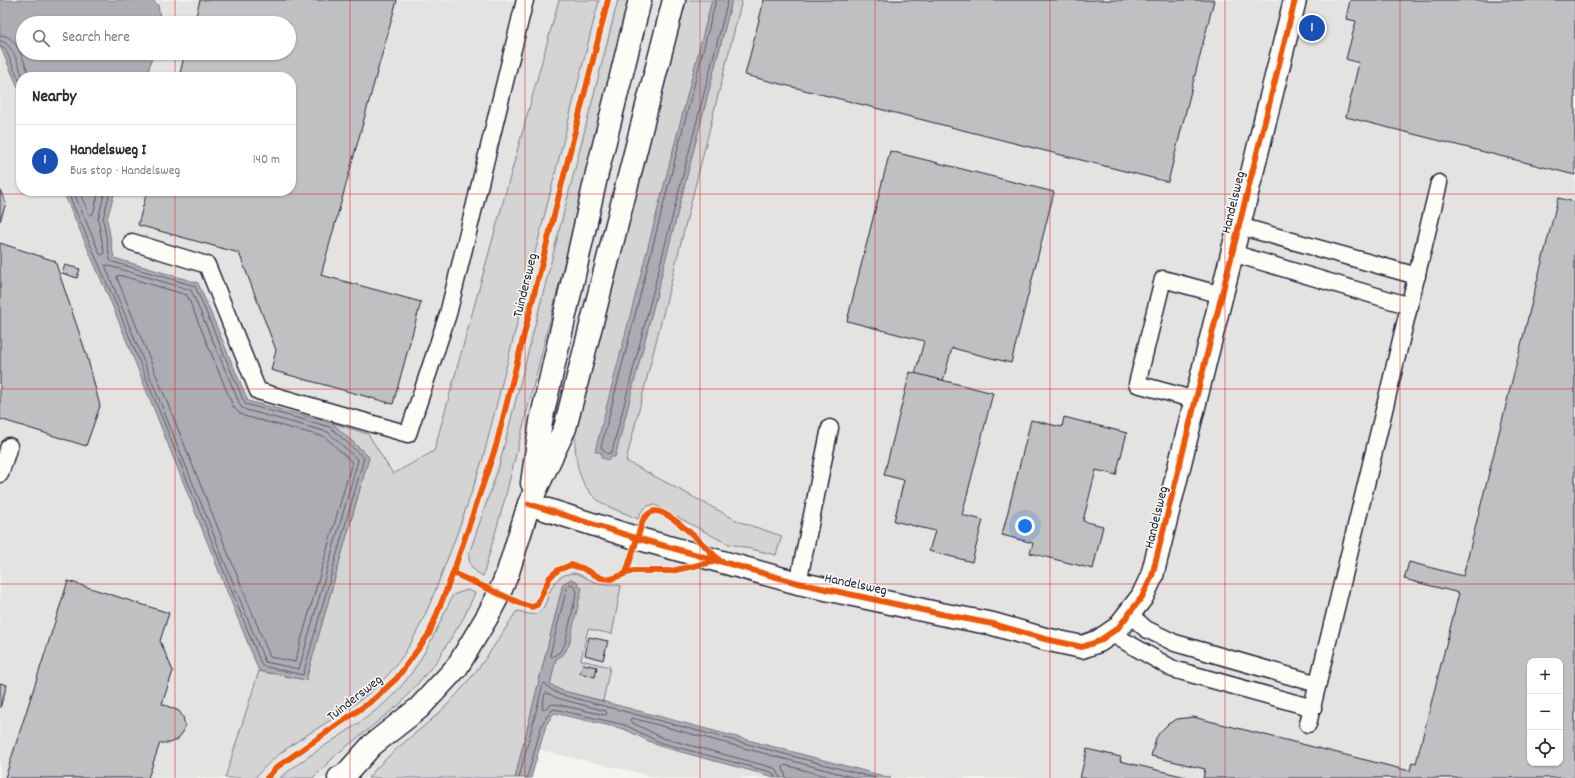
<!DOCTYPE html>
<meta charset="utf-8">
<style>
body{margin:0;font-family:Dekko,sans-serif;background:#f7f7f7;color:#2b2b33}
.controls{position:absolute;right:12px;bottom:12px;display:grid;overflow:hidden;border-radius:8px;box-shadow:0 1px 3px #0004}
.controls button{width:36px;height:36px;display:grid;place-items:center;padding:0;border:0;border-bottom:1px solid #e1e1e2;background:#fff;color:#2b2b33;font:20px sans-serif}
.you{position:absolute;left:1025px;top:526px;width:14px;height:14px;margin:-10px;border:3px solid #fff;border-radius:50%;background:#1a73e8;box-shadow:0 0 0 6px #1a73e833}
.badge{display:grid;place-items:center;width:26px;height:26px;border-radius:50%;background:#22223b;color:#fff;font-size:13px;font-weight:700}
.pin{position:absolute;translate:-50% -50%;border:2px solid #fff;box-shadow:0 1px 4px #0006}
.list{margin:0;padding:0;list-style:none}
h2{display:flex;justify-content:space-between;align-items:center;height:52px;margin:0;padding:0 16px;font-size:17px}
h2 small{font-size:13px;font-weight:400;color:#7c7c81}
.list li{display:grid;grid-template-columns:26px 1fr auto;gap:12px;align-items:center;box-sizing:border-box;height:72px;padding:0 16px;border-top:1px solid #e1e1e2}
.list b{display:block;font-size:15px;white-space:nowrap}
.list p{margin:0;font-size:13px;white-space:nowrap;color:#7c7c81}
.list em{font-size:13px;font-style:normal;color:#7c7c81}
.icon{flex:none;width:22px;height:22px;fill:none;stroke:currentColor;stroke-width:2;stroke-linecap:round;stroke-linejoin:round}
.map{position:relative;flex:none;width:1575px;height:778px;overflow:hidden}
.search{position:absolute;background:#fff;box-shadow:0 1px 3px #0004;left:16px;top:16px;width:280px;height:44px;display:flex;align-items:center;gap:10px;box-sizing:border-box;padding:0 14px;border-radius:22px;color:#7c7c81;font-size:15px}
.panel{position:absolute;background:#fff;box-shadow:0 1px 3px #0004;left:16px;top:72px;width:280px;height:124px;border-radius:16px}
.map>svg:first-child{display:block}
.built{fill:#e4e3e2;fill-rule:evenodd}
.green{fill:#d5d4d5;stroke:#7c7b88}
.water{fill:#acacb2;stroke:#757582}
.lines{fill:none;stroke-linecap:round;stroke-linejoin:round}
.shore{stroke:#59596b;stroke-width:1}
.building{fill:#c0bfc2;stroke:#22223b;fill-rule:evenodd}
.service-casing{stroke:#22223b;stroke-width:19}
.minor-casing{stroke:#22223b;stroke-width:25}
.secondary-casing{stroke:#22223b;stroke-width:25}
.service{stroke:#fdfcf7;stroke-width:16}
.minor{stroke:#fdfcf7;stroke-width:22}
.secondary{stroke:#fdfcf7;stroke-width:22}
.cycleway-casing{stroke:#fdfcf7;stroke-width:8}
.cycleway{stroke:#e8590c;stroke-width:6}
.grid{fill:none;stroke:#d62828;stroke-width:1;stroke-opacity:0.55}
.labels{text-anchor:middle;stroke-width:3;stroke-linejoin:round;paint-order:stroke}
.street-label{font-size:14px;fill:#22223b;stroke:#fdfcf7}
</style>
<div class="map">
<svg width="1575" height="778" viewBox="0 0 1575 778">
<rect width="100%" height="100%" fill="#f4f3ef"/>
<filter id="ink" filterUnits="userSpaceOnUse"><feTurbulence type="fractalNoise" baseFrequency=".025" numOctaves="2"/><feDisplacementMap in="SourceGraphic" scale="8" xChannelSelector="R" yChannelSelector="G"/><feConvolveMatrix kernelMatrix="1 2 1 2 8 2 1 2 1" color-interpolation-filters="sRGB"/></filter>
<g filter="url(#ink)">
<path class="built" d="M0 0H1575V778H660L532 748 519 778H0ZM23 23H289V53H23ZM21 77H291V191H21ZM1530 661H1560V763H1530Z"/>
<g class="green">
<path d="M559 0H599L483 458C470 498 456 538 440 578 425 617 409 656 378 685 342 720 286 739 255 778H225L259 671 306 680 369 457 332 423 368 434 393 474 434 451Z"/>
<path d="M618 0H631L504 502 483 576C473 571 468 565 469 554L499 466Z"/>
<path d="M685 0H712L596 451 610 457 615 456 732 0H742L626 461 740 522 782 536 776 555 726 543 655 505C644 505 642 510 638 519 626 513 610 509 599 501 577 484 575 459 575 434Z"/>
<path d="M573 573C582 574 589 581 598 583 606 585 613 583 621 586L612 634 588 629 581 660 610 667 603 701 560 690 550 684 556 659 566 651 578 586 570 580 563 584 515 778H368C391 749 423 730 449 703 475 676 496 644 516 612L519 611C551 625 542 593 558 579 562 575 568 574 573 573Z"/>
<path d="M467 590 475 593 463 619 436 662 400 704 337 754 313 778H280C313 750 353 731 386 702 418 673 435 633 453 595Z"/>
</g>
<g class="water">
<path d="M0 0H152L158 5 161 23H23V53H153L147 77H21V94L0 46Z"/>
<path d="M712 0H732L615 457H610L609 460 601 458 602 453 595 451Z"/>
<path d="M63 191H115L107 219 114 258 198 283 248 401 332 423 369 457 306 680 259 671 115 312Z"/>
<path d="M571 579 578 582V586L582 588 569 645 563 655 556 659 550 684 560 690 891 778H778L659 746 624 729 554 713 546 725 531 778H515L563 584Z"/>
</g>
<g class="lines">
<g class="shore">
<path d="M716 0 601 447 607 454 612 452 728 0"/>
<path d="M0 35C18 35 24 63 30 77"/>
<path d="M0 41C12 41 19 67 23 77"/>
<path d="M0 46 5 48 21 84"/>
<path d="M67 191 119 311 262 666 303 675 364 458 330 427 245 404 195 286 113 262 110 260 103 219 110 191"/>
<path d="M73 191 100 254 102 255 104 253 98 219 105 191"/>
<path d="M79 191 89 214 91 215 93 214 99 191"/>
<path d="M106 265 191 290 241 407 246 410 328 432 358 460 299 669 265 662 106 268Z"/>
<path d="M119 275 187 295 233 406 238 412 244 416 325 437 352 462 295 662 270 657 117 278Z"/>
<path d="M571 584 573 585 577 591 565 644 560 652 552 657 550 655 567 587Z"/>
<path d="M547 693 557 698 606 711 607 714 605 715 555 704 550 705 543 710 542 707 545 694Z"/>
<path d="M519 778 543 684 545 683 549 688 559 694 875 778"/>
<path d="M527 778 542 724 551 711 554 709 625 725 661 743 771 772 774 774 775 778"/>
<path d="M780 778 778 772 774 768 663 738 631 722 630 719 632 718 856 778"/>
<path d="M786 778 783 767 785 765 833 778"/>
</g>
</g>
<g class="building">
<path d="M200 0H397L321 275 421 302 393 404 271 370 276 350 239 253 138 225 147 191H291V77H179L185 53H289V23H194Z"/>
<path d="M764 0H1214L1168 182 745 75Z"/>
<path d="M1350 0H1575V175L1346 117 1359 63 1346 59 1356 21 1346 19Z"/>
<path d="M890 151 1054 192 1011 363 952 348 943 381 915 374 924 341 847 321Z"/>
<path d="M0 190 6 203 0 221Z"/>
<path d="M1558 198 1575 202V778H1203L1205 769 1151 756 1156 738 1160 732 1168 724 1177 719 1193 717 1410 771 1412 762 1416 763 1459 593 1404 579 1409 562 1463 576ZM1530 661H1560V763H1530Z"/>
<path d="M0 243 55 261 87 356 100 406 86 446 0 419Z"/>
<path d="M65 265 80 269 77 278 62 273Z"/>
<path d="M910 372 993 393 962 515 983 520 972 562 929 551 935 531 894 521 904 480 884 475Z"/>
<path d="M1064 417 1127 433 1116 475 1096 470 1083 521 1103 526 1093 569 1030 553 1033 543 1002 535 1031 420 1062 427Z"/>
<path d="M68 581 169 613 160 641 173 671 162 704 179 711 183 717 185 725 183 732 177 740 169 743H160L148 778H5Z"/>
<path d="M589 637 608 641 603 660 585 655Z"/>
<path d="M583 664 597 667 595 677 580 673Z"/>
<path d="M0 683 7 685 0 708Z"/>
<path d="M1087 749 1121 757 1120 761 1190 778H1080Z"/>
</g>
<g class="lines">
<defs>
<g id="service">
<path d="M1239 226 1417 276"/>
<path d="M132 242 207 265 258 391 408 434 448 314 525 0"/>
<path d="M1232 253 1410 306"/>
<path d="M1196 400 1137 384 1163 279 1222 295"/>
<path d="M0 474 9 446"/>
<path d="M798 583 830 428"/>
<path d="M1129 614 1146 629 1175 643 1318 684"/>
<path d="M1112 634 1173 669 1313 708"/>
<path d="M1308 724 1439 183"/>
</g>
<path id="minor" d="M529 504 636 538 798 583 941 614 993 624 1045 639 1082 647 1099 641 1118 628 1142 597 1152 576 1295 0"/>
<g id="secondary">
<path d="M532 483 541 421 597 173 640 0"/>
<path d="M339 778 346 774 372 745 419 708 457 667 487 617 499 594 508 572 529 504 565 428 674 0"/>
</g>
</defs>
<use href="#service" class="service-casing"/>
<use href="#minor" class="minor-casing"/>
<use href="#secondary" class="secondary-casing"/>
<use href="#service" class="service"/>
<use href="#minor" class="minor"/>
<use href="#secondary" class="secondary"/>
<defs>
<g id="cycleway">
<path d="M529 504 636 538 798 583 941 614 993 624 1045 639 1082 647 1099 641 1118 628 1142 597 1152 576 1295 0"/>
<path d="M453 573 522 604 532 607 537 605 550 577 558 570 571 565 582 568 601 578 611 579 633 571H671L717 561"/>
<path d="M626 573 643 520C646 515 649 512 655 511 670 510 708 549 719 560"/>
<path d="M267 778 277 767 373 700 397 678 429 634 453 573 496 446 608 0"/>
</g>
</defs>
<use href="#cycleway" class="cycleway-casing"/>
<use href="#cycleway" class="cycleway"/>
</g>
</g>
<path class="grid" d="M175 0V23M350 0V778M525 0V778M700 0V778M875 0V778M1050 0V778M1225 0V778M1400 0V778M175 53V77M175 191V778M0 194H1575M0 389H1575M0 584H1575"/>
<g class="labels">
<g class="street-label">
<text transform="translate(1232 202) rotate(-76)" y="5">Handelsweg</text>
<text transform="translate(524 285) rotate(-76)" y="5">Tuindersweg</text>
<text transform="translate(1155 517) rotate(-76)" y="5">Handelsweg</text>
<text transform="translate(856 583) rotate(12)" y="5">Handelsweg</text>
<text transform="translate(354 697) rotate(-38)" y="5">Tuindersweg</text>
</g>
</g>
</svg>
<div class="controls">
<button>+</button>
<button>−</button>
<button><svg class="icon" aria-label="locate" viewBox="0 0 24 24"><circle cx="12" cy="12" r="6"/><path d="M12 2v4M12 18v4M2 12h4M18 12h4"/></svg></button>
</div>
<div class="you"></div>
<div class="pin badge" style="left:1312px;top:28px;background:#1a4fb4">1</div>
<div class="search"><svg class="icon" aria-label="search" viewBox="0 0 24 24"><circle cx="10" cy="10" r="6"/><path d="M15 15l6 6"/></svg>Search here</div>
<section class="panel">
<h2>Nearby<small></small></h2>
<ul class="list">
<li><span class="badge" style="background:#1a4fb4">1</span><div><b>Handelsweg I</b><p>Bus stop · Handelsweg</p></div><em>140 m</em></li>
</ul>
</section>
</div>
